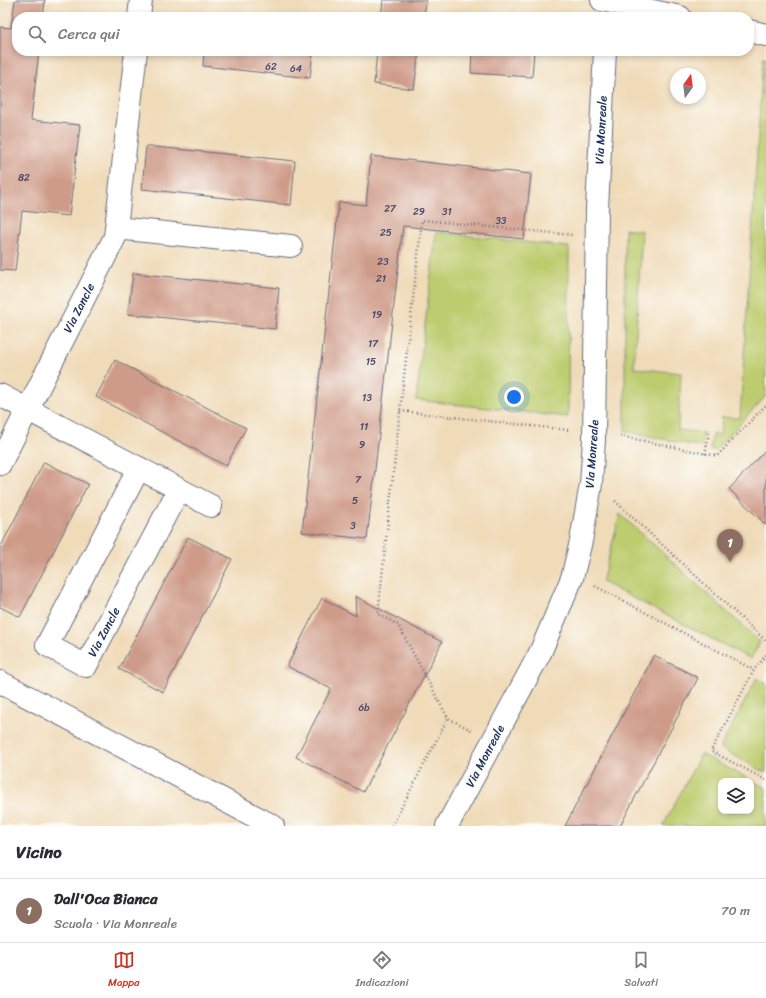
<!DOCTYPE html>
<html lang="it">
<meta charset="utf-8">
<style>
body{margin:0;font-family:Sriracha,sans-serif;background:#f2f2f3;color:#2b2b33}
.controls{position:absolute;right:12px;bottom:12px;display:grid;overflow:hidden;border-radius:8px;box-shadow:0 2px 6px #0003}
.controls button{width:36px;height:36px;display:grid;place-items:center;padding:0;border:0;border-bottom:1px solid #e1e1e2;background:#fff;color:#2b2b33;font:20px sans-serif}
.compass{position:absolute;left:670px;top:68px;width:36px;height:36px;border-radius:50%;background:#fff;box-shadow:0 2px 6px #0003;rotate:14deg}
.you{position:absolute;left:514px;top:397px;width:14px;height:14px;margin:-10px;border:3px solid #fff;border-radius:50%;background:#1a73e8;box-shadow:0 0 0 6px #1a73e833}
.badge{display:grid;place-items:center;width:26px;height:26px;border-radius:50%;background:#c8321e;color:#fff;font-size:13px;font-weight:700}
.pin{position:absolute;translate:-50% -33px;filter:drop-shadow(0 1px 2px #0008)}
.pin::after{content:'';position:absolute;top:21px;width:14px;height:12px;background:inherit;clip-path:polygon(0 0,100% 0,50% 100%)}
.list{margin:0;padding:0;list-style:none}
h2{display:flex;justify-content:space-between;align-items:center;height:52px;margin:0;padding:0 16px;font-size:17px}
h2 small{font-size:13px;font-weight:400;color:#7c7c81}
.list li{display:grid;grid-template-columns:26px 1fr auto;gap:12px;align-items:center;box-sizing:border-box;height:64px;padding:0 16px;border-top:1px solid #e1e1e2}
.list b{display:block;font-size:15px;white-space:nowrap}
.list p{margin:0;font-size:13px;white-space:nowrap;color:#7c7c81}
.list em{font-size:13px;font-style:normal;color:#7c7c81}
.icon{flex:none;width:22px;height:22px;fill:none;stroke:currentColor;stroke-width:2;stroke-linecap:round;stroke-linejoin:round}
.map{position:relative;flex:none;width:766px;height:826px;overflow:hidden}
.search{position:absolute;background:#fff;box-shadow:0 2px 6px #0003;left:12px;right:12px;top:12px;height:44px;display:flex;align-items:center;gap:10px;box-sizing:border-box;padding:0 14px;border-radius:16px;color:#7c7c81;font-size:15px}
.sheet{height:116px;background:#fff}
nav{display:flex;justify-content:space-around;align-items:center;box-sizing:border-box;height:56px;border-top:1px solid #e1e1e2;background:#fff;font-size:11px;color:#7c7c81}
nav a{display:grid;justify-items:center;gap:2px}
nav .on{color:#c8321e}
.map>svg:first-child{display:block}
.green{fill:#bdcc6e;stroke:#6c7e66;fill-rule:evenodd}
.building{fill:#cf9b89}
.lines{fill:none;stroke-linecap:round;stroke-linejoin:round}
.street-casing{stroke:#666b7e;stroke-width:24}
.path{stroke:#666b7e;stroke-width:2.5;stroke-dasharray:1 3;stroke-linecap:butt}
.street{stroke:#fff;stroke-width:22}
.labels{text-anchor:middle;stroke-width:3.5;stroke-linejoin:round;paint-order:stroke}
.number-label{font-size:10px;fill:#484a69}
.street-label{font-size:12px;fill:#1b2f5e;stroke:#fdfcf7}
</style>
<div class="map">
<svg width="766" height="826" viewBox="0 0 766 826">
<rect width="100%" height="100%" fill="#fdfcf7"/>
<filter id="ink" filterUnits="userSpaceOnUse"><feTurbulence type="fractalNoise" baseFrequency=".025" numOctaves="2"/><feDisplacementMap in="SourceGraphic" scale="8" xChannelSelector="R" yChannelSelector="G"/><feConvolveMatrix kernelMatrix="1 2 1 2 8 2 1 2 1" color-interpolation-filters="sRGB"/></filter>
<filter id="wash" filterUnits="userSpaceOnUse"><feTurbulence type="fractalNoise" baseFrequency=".012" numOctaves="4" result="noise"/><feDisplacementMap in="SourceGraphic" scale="16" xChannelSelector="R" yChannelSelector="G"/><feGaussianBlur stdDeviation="0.9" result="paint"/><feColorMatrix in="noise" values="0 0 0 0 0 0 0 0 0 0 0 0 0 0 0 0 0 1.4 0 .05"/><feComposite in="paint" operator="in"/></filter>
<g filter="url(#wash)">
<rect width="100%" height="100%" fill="#f0dbb9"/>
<g class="green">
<path d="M763 58H766V396L715 450 710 449 713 434 720 435 722 417 740 418Z"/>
<path d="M625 229 642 231 634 368 681 373 678 430 704 433 701 447 625 431Z"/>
<path d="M436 232 569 247 568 417 416 400Z"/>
<path d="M620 514 760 642 751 659 602 582Z"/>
<path d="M757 678 765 683 766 682V773L720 748Z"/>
<path d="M701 754 766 788V826H663ZM721 781H751V811H721Z"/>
</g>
<g id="blocks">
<g class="building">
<path d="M15 0H45L43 17H17V51H39L31 120 80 125 69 216 22 211 15 271 0 270V27L11 28Z"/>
<path d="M383 0H426L424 17H381Z"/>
<path d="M204 51H313L310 78 203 66Z"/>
<path d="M377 51H419L414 89 374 84Z"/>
<path d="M472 51H534L532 77 471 73Z"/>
<path d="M146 146 295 161 291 205 142 189Z"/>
<path d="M371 156 531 174 524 239 403 226 367 539 302 532 339 202 366 205Z"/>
<path d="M133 273 279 288 275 329 128 314Z"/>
<path d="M115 360 246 428 226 466 96 397Z"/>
<path d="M766 450V525L729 489Z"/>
<path d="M44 462 88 484 20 617 0 607V548Z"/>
<path d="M188 537 232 559 163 692 119 669Z"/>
<path d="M355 596 442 642 363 792 296 757 331 689 287 666 322 598 356 616Z"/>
<path d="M654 655 698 678 620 826H565Z"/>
</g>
</g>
</g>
<g filter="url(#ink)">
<use href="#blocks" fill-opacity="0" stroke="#666b7e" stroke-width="1"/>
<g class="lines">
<defs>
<g id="street">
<path d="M602 0 680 17"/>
<path d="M139 17 141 0"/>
<path d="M749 31 766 35"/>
<path d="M116 228 291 246"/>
<path d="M0 395 211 506"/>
<path d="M0 464 115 237 136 51"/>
<path d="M139 468 47 645 86 666 179 489"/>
<path d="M0 682 273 826"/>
<path d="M447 826 540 653 572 578 581 541 591 484 594 440 597 209 605 51"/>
</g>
</defs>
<use href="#street" class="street-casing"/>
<g class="path">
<path d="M400 411 568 430"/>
<path d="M620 436 717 456 766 405"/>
<path d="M705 454 709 433"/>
<path d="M615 501 766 641"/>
<path d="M595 586 754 670"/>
<path d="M766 655 754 670 711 751 766 780"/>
<path d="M471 730 448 718 398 625 378 614 400 411 422 220 572 235"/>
<path d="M392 826 448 718"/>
</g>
<use href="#street" class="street"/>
</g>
</g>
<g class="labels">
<g class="number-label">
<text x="271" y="70">62</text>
<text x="296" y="72">64</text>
<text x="24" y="181">82</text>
<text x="390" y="212">27</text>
<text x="419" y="215">29</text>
<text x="447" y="215">31</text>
<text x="501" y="224">33</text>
<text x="386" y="236">25</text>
<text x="383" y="265">23</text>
<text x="381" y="282">21</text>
<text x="377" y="318">19</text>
<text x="373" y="347">17</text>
<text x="371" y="365">15</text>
<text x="367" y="401">13</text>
<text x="364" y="430">11</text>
<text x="362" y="448">9</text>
<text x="358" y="483">7</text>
<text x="355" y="504">5</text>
<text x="353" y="529">3</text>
<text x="364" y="711">6b</text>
</g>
<g class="street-label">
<text transform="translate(601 130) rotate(-87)" y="4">Via Monreale</text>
<text transform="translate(79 308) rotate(-63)" y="4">Via Zancle</text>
<text transform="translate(592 454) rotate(-86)" y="4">Via Monreale</text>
<text transform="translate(104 632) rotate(-62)" y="4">Via Zancle</text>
<text transform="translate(485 756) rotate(-62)" y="4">Via Monreale</text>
</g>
</g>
</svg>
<div class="controls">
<button><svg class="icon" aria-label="layers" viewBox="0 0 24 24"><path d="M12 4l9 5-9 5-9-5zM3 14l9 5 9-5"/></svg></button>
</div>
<svg class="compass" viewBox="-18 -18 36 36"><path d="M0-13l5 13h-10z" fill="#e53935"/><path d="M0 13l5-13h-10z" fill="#7c7c81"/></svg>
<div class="you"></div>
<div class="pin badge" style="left:730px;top:562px;background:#8d6e63">1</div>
<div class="search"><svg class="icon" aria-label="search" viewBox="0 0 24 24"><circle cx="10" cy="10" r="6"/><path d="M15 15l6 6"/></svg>Cerca qui</div>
</div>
<section class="sheet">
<h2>Vicino<small></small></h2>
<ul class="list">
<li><span class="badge" style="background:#8d6e63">1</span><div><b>Dall'Oca Bianca</b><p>Scuola · Via Monreale</p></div><em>70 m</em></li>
</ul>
</section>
<nav>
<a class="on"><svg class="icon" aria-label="map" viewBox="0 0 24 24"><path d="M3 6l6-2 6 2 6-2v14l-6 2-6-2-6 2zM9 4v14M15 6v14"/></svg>Mappa</a>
<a><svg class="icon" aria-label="directions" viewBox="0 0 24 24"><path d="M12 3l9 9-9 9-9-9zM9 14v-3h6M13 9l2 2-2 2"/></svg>Indicazioni</a>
<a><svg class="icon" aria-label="saved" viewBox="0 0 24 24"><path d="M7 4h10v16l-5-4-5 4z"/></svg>Salvati</a>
</nav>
